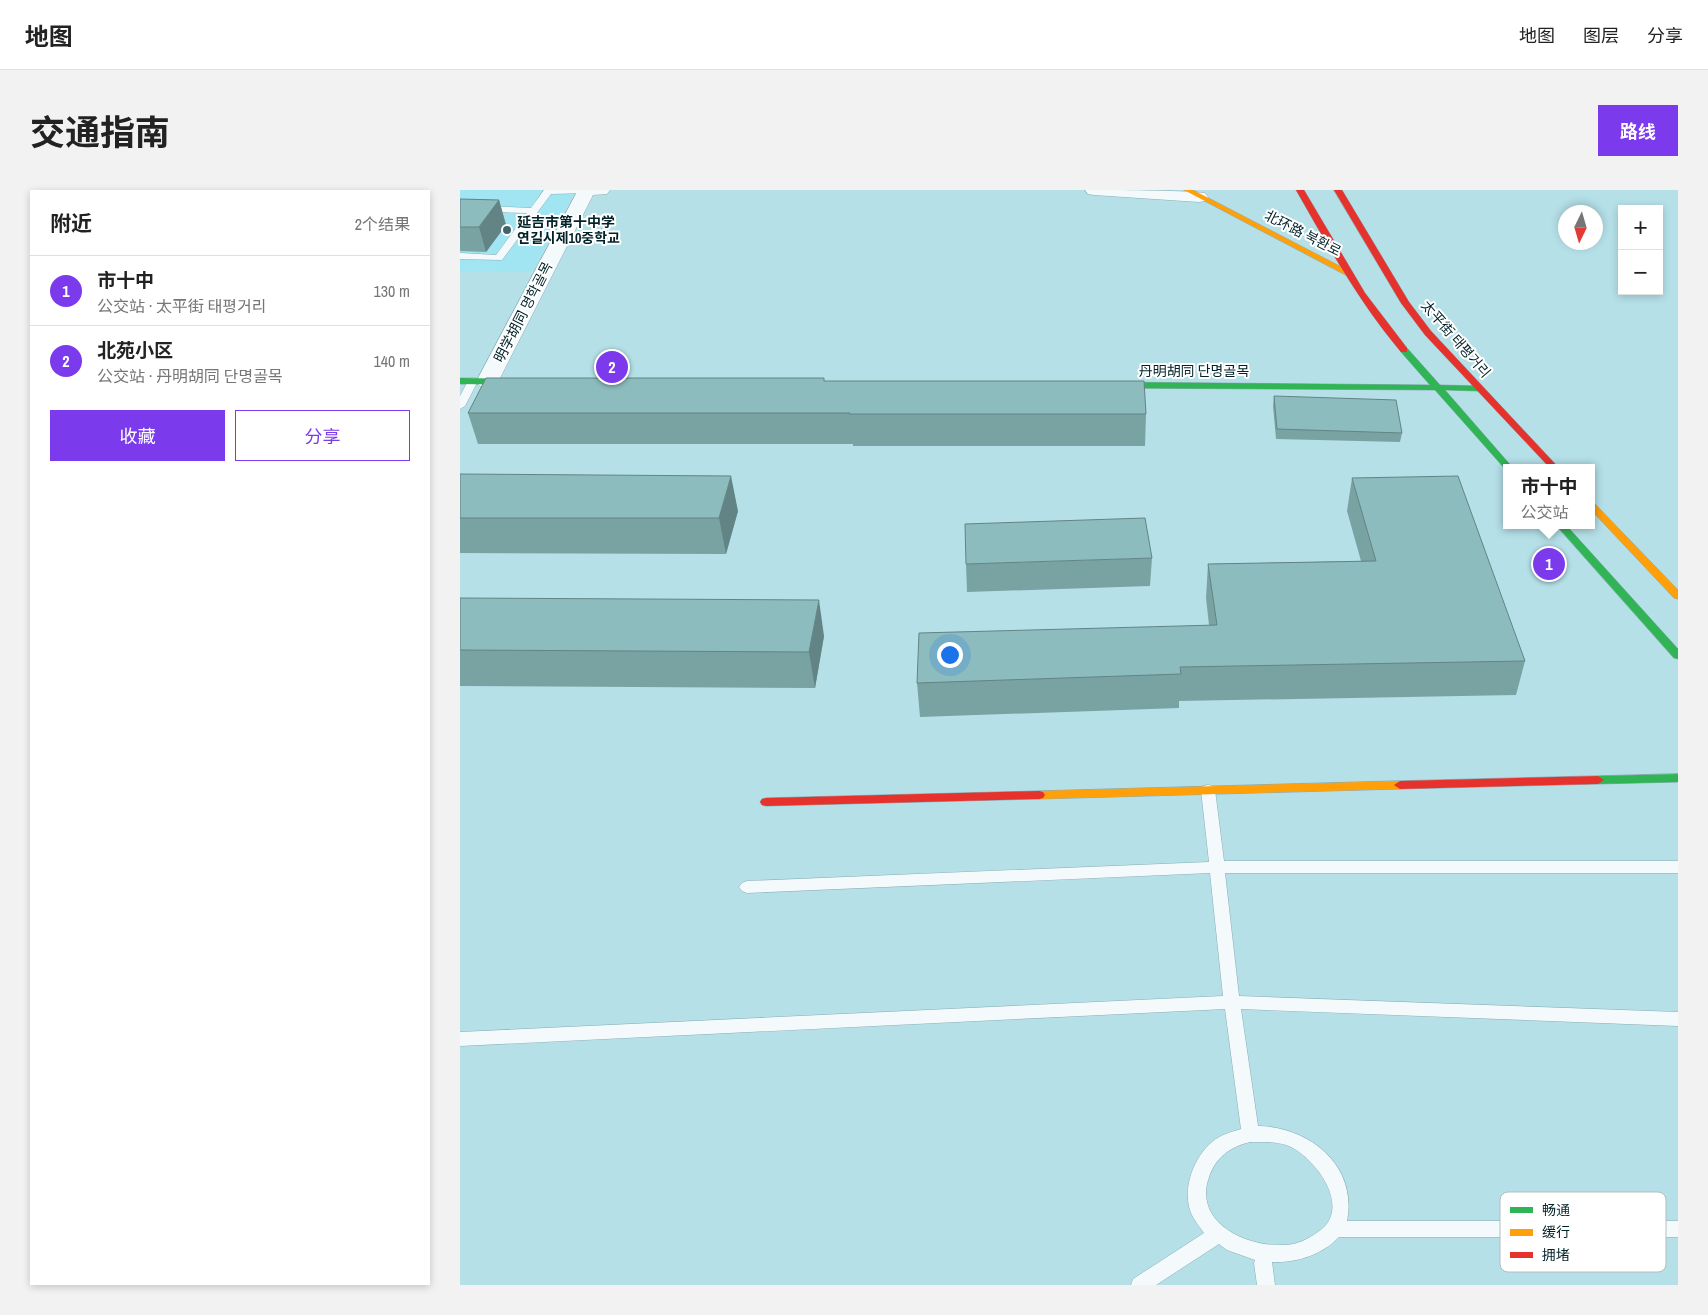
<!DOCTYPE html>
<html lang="zh">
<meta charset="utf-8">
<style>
body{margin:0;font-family:"Archivo Narrow","Noto Sans SC","Noto Sans KR",sans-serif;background:#f2f2f2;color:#222}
.controls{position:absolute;right:15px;top:15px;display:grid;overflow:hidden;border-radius:0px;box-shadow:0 2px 8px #0003}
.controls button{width:45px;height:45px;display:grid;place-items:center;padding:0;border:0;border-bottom:1px solid #e0e0e0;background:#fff;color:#222;font:25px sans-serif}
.compass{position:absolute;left:1098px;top:15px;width:45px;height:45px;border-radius:50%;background:#fff;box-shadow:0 2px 8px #0003;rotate:185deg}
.you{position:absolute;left:489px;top:464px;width:18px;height:18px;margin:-12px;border:4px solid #fff;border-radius:50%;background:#1a73e8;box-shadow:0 0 0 8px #1a73e833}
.badge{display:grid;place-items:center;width:32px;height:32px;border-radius:50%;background:#7c3aed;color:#fff;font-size:16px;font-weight:700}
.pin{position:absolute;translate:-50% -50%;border:2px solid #fff;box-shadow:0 1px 5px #0006}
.popup{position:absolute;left:1043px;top:274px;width:92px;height:65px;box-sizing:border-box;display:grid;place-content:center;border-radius:0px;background:#fff;filter:drop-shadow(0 1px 4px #0005);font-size:16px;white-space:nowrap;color:#767676}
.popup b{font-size:19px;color:#222}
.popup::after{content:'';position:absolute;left:50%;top:100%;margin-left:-10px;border:10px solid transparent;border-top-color:#fff}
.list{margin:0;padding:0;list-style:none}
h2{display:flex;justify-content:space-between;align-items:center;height:65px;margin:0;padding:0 20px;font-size:21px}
h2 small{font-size:16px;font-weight:400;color:#767676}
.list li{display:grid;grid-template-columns:32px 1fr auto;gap:15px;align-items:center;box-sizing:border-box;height:70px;padding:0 20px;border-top:1px solid #e0e0e0}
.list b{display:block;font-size:19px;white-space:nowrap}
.list p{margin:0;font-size:16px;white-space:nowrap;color:#767676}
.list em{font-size:16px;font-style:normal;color:#767676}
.actions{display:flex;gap:10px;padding:15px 20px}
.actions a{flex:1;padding:11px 0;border:1px solid #7c3aed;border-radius:0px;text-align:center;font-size:18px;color:#7c3aed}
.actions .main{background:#7c3aed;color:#fff}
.map{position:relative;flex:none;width:1218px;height:1095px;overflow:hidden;border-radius:0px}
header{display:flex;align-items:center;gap:30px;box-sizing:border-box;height:70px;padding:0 25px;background:#fff;border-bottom:1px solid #e0e0e0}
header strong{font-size:24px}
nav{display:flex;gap:28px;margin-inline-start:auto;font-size:18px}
.intro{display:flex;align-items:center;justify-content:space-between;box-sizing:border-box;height:120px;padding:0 30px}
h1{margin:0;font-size:35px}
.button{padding:12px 22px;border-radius:0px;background:#7c3aed;color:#fff;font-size:18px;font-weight:700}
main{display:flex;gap:30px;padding:0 30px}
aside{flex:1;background:#fff;border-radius:0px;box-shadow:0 2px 8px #0003}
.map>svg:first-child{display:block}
.built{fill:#a1e4f2}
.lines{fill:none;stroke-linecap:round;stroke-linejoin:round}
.lane-casing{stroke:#8badb4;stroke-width:1}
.street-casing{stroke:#8badb4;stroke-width:1}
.fast-casing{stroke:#8badb4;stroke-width:1}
.slow-casing{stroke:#8badb4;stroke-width:1}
.jam-casing{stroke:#8badb4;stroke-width:1}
.lane{fill:#f4fafc;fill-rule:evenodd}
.street{fill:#f4fafc;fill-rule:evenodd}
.fast{fill:#30b455;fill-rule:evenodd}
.slow{fill:#ff9f0a;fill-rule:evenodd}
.jam{fill:#e5322d;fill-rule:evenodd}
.wall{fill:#79a2a3}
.shaded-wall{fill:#638485}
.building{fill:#8dbcbe;stroke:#638485}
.poi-dot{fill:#40646b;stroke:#fff;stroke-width:2}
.labels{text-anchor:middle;stroke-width:4;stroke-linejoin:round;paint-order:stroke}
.far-poi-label{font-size:14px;font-weight:bold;fill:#012228;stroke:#fff;text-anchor:start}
.far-street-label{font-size:14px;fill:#012228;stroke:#fff}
.key{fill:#fff;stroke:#b3bdbe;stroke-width:1}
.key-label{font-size:14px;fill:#012228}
</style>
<header>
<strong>地图</strong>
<nav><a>地图</a><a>图层</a><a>分享</a></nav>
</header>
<div class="intro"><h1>交通指南</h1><a class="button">路线</a></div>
<main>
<aside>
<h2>附近<small>2个结果</small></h2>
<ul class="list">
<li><span class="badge">1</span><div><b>市十中</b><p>公交站 · 太平街 태평거리</p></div><em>130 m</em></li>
<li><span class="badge">2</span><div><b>北苑小区</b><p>公交站 · 丹明胡同 단명골목</p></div><em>140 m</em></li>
</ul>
<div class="actions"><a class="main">收藏</a><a>分享</a></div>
</aside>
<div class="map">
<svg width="1218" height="1095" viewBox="0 0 1218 1095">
<rect width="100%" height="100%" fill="#b5e0e8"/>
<path class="built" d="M0 0H116L72 82 0 81Z"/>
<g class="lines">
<defs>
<g id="lane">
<path d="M84 0H131L127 3 91 4 42 70 0 69V63L36 65 67 23 0 21V15L71 18Z"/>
<path d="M13 188 18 191 5 216 0 219V206L9 189Z"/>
<path d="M748 595 753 596 755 600 764 671H1218V683H765L779 806 1218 822V836L781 819 798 936C849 937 898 975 887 1031H1218V1047H879C862 1065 836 1073 812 1072L815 1095H797L794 1073 795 1070 767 1060 759 1054 696 1095H671L673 1089 744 1043C740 1037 734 1030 731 1023 722 1000 733 968 752 952 760 945 771 942 781 939L765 819 0 856V842L763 806 750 683 287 703 282 701 279 697 282 693 287 691 749 672 741 600 743 596ZM790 952C803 952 819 951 831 957 857 970 893 1019 858 1042 848 1049 837 1055 824 1055 785 1057 733 1032 749 987 756 967 770 957 790 952Z"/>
</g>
<g id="street">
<path d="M118 0H150L147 4 133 5 38 192 34 196 27 198 20 196 16 192Z"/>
<path d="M625 0C660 0 713 0 745 3L748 7 745 11 739 12 634 5 628 4Z"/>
</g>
<g id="fast">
<path d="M944 157 947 158 980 195 1021 196V200L1018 201 985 200 1053 278H1046V280L975 200 647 198 643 195 647 192 970 195 941 162 940 160Z"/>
<path d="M0 188 61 189 65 192 61 195 0 194Z"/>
<path d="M1096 335H1106L1218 459V469L1214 468Z"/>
<path d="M1218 584V592L1138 594 1132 590 1138 586Z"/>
</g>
<g id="slow">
<path d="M724 0H733L893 83 886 85Z"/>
<path d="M1132 313 1135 314 1218 400V409L1214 408 1132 321Z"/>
<path d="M940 591 946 595 940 599 579 609 575 608 573 605 575 602 579 601Z"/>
</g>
<g id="jam">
<path d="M836 0H844L905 103 947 158V162H941C899 112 868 56 836 0Z"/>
<path d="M874 0H882L949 112 971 141 1099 278H1090L965 145 941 113Z"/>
<path d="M1138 586 1144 590 1138 594 940 599 934 595 940 591Z"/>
<path d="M579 601 583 602 585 605 583 608 579 609 306 616 302 615 300 612 302 609 306 608Z"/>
</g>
</defs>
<use href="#lane" class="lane-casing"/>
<use href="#street" class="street-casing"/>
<use href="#fast" class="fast-casing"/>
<use href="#slow" class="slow-casing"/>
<use href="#jam" class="jam-casing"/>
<use href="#lane" class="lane"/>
<use href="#street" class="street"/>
<use href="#fast" class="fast"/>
<use href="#slow" class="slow"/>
<use href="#jam" class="jam"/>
</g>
<g class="wall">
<path d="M0 9 39 10 46 35 26 62 0 61Z"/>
<path d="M365 191 686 224 685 256H393V254H18L8 223Z"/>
<path d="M814 206 942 243 940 252 816 249 813 216Z"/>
<path d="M0 284 278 321 266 364 0 363Z"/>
<path d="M892 288 1065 471 1056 505 719 511V518L460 527 457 493 749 435 746 408 748 374 901 371 887 321Z"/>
<path d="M692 368 690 396 507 402 506 374Z"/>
<path d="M0 408 364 446 355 498 0 496Z"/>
</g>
<g class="shaded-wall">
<path d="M39 10 46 35 26 62 19 37Z"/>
<path d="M271 286 278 321 266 364 259 328Z"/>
<path d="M359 410 364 446 355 498 349 462Z"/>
</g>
<g class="building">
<path d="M0 9 39 10 19 37H0Z"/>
<path d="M26 188H364V191H684L686 224H389L390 223H8Z"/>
<path d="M814 206 936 210 942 243 817 239Z"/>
<path d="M0 284 271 286 259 328H0Z"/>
<path d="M998 286 1065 471 720 477 721 484 457 493 459 443 757 435 748 374 916 371 892 288Z"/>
<path d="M685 328 692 368 506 374 505 334Z"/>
<path d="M0 408 359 410 349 462 0 460Z"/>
</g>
<circle class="poi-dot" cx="47" cy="40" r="5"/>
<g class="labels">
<g class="far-poi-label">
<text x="57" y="37">延吉市第十中学<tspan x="57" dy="16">연길시제10중학교</tspan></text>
</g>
<g class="far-street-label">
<text transform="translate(843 43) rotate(27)" y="5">北环路 북환로</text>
<text transform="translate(63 122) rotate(-63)" y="5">明学胡同 명학골목</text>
<text transform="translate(996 149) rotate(49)" y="5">太平街 태평거리</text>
<text x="734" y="186">丹明胡同 단명골목</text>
</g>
</g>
<rect x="1040" y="1002" width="166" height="80" rx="8" class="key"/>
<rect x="1050" y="1017" width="23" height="6" fill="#30b455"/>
<rect x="1050" y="1039" width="23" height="7" fill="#ff9f0a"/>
<rect x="1050" y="1062" width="23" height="6" fill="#e5322d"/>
<g class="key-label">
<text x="1082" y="1025">畅通</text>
<text x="1082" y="1047">缓行</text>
<text x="1082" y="1070">拥堵</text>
</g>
</svg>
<div class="controls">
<button>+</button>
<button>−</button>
</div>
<svg class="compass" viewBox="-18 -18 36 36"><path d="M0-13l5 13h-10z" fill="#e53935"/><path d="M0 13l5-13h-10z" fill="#767676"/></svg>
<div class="you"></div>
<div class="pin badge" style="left:1089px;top:374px">1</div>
<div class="popup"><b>市十中</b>公交站</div>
<div class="pin badge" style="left:152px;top:177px">2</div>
</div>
</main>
